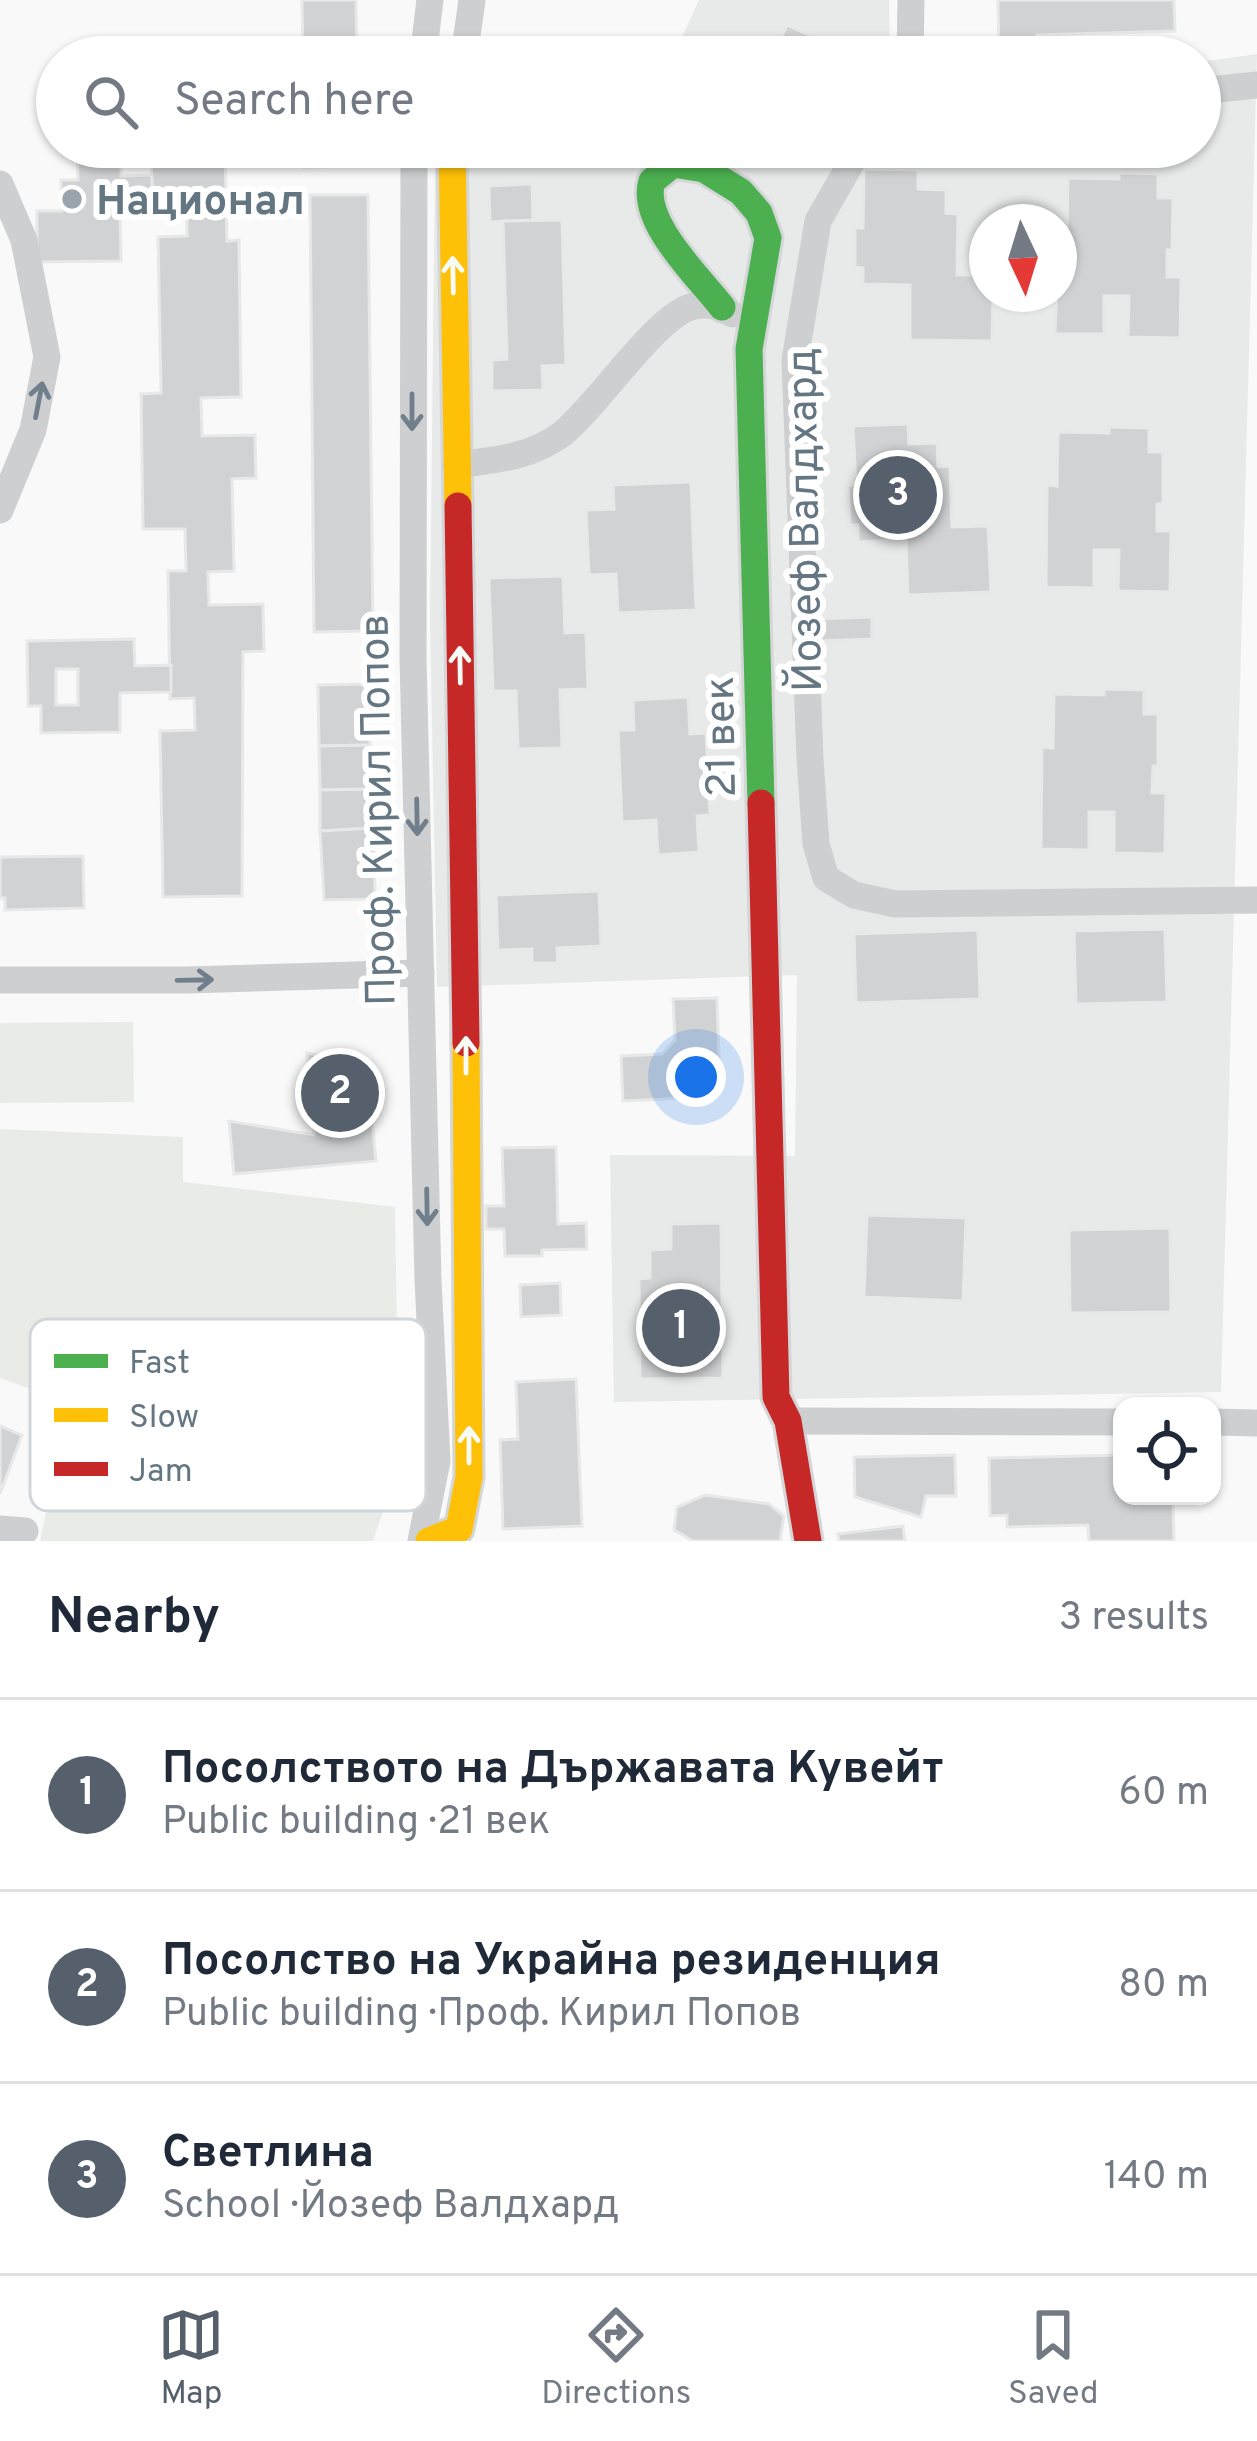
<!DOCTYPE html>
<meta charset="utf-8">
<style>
body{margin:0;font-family:Overpass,sans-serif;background:#f2f2f3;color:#1f2937}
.controls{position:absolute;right:36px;bottom:36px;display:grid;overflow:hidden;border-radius:24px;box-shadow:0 3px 9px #0004}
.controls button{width:108px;height:108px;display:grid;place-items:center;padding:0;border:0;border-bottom:3px solid #e0e1e3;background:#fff;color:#1f2937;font:60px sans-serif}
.compass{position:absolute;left:969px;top:204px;width:108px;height:108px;border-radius:50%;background:#fff;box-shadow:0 3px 9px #0004;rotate:176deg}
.you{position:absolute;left:696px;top:1077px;width:42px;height:42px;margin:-30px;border:9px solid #fff;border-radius:50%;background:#1a73e8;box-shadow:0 0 0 18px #1a73e833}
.badge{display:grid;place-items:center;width:78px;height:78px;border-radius:50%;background:#56606c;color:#fff;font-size:39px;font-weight:700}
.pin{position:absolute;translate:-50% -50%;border:6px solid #fff;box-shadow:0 3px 12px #0006}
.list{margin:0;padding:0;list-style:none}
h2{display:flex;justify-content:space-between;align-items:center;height:156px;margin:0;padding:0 48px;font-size:51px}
h2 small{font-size:39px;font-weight:400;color:#747a83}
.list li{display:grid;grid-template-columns:78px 1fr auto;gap:36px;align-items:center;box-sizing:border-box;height:192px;padding:0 48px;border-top:3px solid #e0e1e3}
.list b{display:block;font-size:45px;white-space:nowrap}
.list p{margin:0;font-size:39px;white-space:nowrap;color:#747a83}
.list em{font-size:39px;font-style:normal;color:#747a83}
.icon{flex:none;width:66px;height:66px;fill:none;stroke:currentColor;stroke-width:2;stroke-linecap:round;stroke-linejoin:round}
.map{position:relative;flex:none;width:1257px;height:1541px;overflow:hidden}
.search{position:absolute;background:#fff;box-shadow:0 3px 9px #0004;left:36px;right:36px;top:36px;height:132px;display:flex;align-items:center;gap:30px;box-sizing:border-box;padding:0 42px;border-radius:66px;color:#747a83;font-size:45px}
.sheet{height:732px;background:#fff}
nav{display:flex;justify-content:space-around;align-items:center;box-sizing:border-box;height:168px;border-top:3px solid #e0e1e3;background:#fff;font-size:33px;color:#747a83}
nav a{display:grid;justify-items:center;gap:6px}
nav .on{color:#56606c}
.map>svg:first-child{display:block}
.built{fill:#e8e9e9;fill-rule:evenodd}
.green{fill:#e8ebe6}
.building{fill:#d0d2d3;stroke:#e8e8e8;stroke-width:3;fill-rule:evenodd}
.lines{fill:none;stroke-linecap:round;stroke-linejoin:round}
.fast-casing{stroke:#d5d6d7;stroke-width:33}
.slow-casing{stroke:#d5d6d7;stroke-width:33}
.jam-casing{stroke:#d5d6d7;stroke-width:33}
.street{stroke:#cecfd0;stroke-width:27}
.fast{stroke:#4caf50;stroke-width:27}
.slow{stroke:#ffc107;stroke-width:27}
.jam{stroke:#c62828;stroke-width:27}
.oneway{stroke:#f6fbf6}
.oneway2{stroke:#707f8b}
.poi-dot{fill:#99a4ac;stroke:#fff;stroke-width:4.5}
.labels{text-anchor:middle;stroke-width:12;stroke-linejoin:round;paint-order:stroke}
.poi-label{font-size:42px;font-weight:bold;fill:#657683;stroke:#fff;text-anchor:start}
.street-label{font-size:42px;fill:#657683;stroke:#fff}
.key{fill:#fff;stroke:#d1d6da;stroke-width:3}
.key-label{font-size:33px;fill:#657683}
</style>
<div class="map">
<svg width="1257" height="1541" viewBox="0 0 1257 1541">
<rect width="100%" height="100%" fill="#f9f9f9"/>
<g class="built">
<path d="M699 0H889L890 57H673Z"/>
<path d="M1257 54 1221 1392 614 1402 610 1155 795 1156 797 975 437 987 430 623 435 156 631 147H1200V62ZM987 222H1059V294H987Z"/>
</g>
<g class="green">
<path d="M133 1022 134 1102 0 1103V1023Z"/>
<path d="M0 1129 183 1137V1182L395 1207 399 1463 373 1541H40L69 1403 0 1378Z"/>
</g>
<g class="building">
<path d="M302 0H356L357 57H303Z"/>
<path d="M998 0H1174L1175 31 1037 35V57H999Z"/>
<path d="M787 25 824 42 817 57H772Z"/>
<path d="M495 44 561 51 560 57H493Z"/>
<path d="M151 147H261V151L225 152 227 241 239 240 241 397 201 398 202 436 255 435 256 478 232 479 234 571 208 572 209 605 263 604 264 651 243 652 242 896 163 897 160 731 195 730 194 698 170 699 168 571H186L185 529H143L141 394 161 393 158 237 187 236V207L152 208Z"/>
<path d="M304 147H358V166L304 167Z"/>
<path d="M765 147H816L807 166Z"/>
<path d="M77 155H121V176L152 175V208H120L121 261 37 262V211H62L61 180H78Z"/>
<path d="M864 169 918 170V189L946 190V213L958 214 957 275H987V294H993L992 341 910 340V285L863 284V268L855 267V228H863Z"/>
<path d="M1119 173 1158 174V198H1173L1172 250H1167V277H1181L1180 338 1128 337 1129 296H1104V334H1055L1059 232H1067L1068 178 1119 179Z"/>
<path d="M532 184 533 220 490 222 489 186Z"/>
<path d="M310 195H368L373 631 314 632Z"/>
<path d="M562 220 566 365 542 366 543 390 492 391V360L507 359 503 221Z"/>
<path d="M908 424 909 444 937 443 938 467 950 466 952 527 988 526 991 592 908 595 906 539 858 542V525H850L848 486 856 485 853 426Z"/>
<path d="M1109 427 1149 428V452H1163V504H1157V531H1171L1170 592 1118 591 1119 550H1094V588L1046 587 1047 485 1057 486 1058 432 1109 433Z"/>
<path d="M691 482 696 610 618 613 616 574 589 575 586 510 614 509 613 485Z"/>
<path d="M563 576 565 633 586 632 588 689 560 690 562 748 518 749 516 691H493L489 578Z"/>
<path d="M872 617V639L817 641V619Z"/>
<path d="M134 639 135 666 171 665V692L120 693V732L41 733V706H28L27 641ZM56 669H78V705H56Z"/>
<path d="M369 684 370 745 319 746 318 685Z"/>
<path d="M1104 689 1144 690V714H1158V766H1153L1152 793H1166L1165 854 1114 853V812H1089V850L1041 849 1042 747 1053 748 1054 694 1104 695Z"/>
<path d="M688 697 690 734 706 733 710 815 697 816 699 852 658 855 656 820 622 822 618 730H634L633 700Z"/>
<path d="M370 745 372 789 320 790 319 746Z"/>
<path d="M372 789 374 828 320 831V790Z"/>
<path d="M374 828 375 899 324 900 320 831Z"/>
<path d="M83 856 84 908 5 910V898H0V857Z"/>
<path d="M599 891 601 946 557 948 558 963H532V949L498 950 496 895Z"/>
<path d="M1165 929 1167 1002 1076 1004 1074 931Z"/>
<path d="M978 930 980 999 856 1003 854 934Z"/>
<path d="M717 998 720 1083 707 1097 623 1101 621 1056 662 1054 675 1040 673 999Z"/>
<path d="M307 1053 367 1065 376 1161 234 1174 229 1121 314 1135Z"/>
<path d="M556 1147 558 1224 586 1223 587 1249 542 1250V1256H505L504 1229H486V1206H504L502 1148Z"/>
<path d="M867 1215 966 1218 963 1301 864 1297Z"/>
<path d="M721 1223 723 1378 640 1379 639 1279 650 1278V1250L671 1249V1224Z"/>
<path d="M1170 1228 1171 1312 1070 1313 1069 1230Z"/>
<path d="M560 1283 561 1315 521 1317 520 1285Z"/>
<path d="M576 1379 582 1526 503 1529 500 1440 518 1439 516 1382Z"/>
<path d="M0 1426 22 1435 0 1494Z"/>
<path d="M955 1455 956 1496H926L921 1517 855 1497 854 1457Z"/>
<path d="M1122 1455V1496H1173L1174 1541H1089L1088 1525 1007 1527V1515L990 1516 989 1458Z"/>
<path d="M705 1495 769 1504 784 1516 780 1541H693L674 1530 677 1507Z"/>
<path d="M903 1526 905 1541H839L838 1534Z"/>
</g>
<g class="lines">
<defs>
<path id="fast" d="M722 307C698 276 639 221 652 181L673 164 704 169 741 192 759 213 768 238 749 349 761 803"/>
<g id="slow">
<path d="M452 147 458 506"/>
<path d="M429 1541 459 1529 469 1477 466 1043"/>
</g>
<g id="jam">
<path d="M458 506 466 1043"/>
<path d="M761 803 776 1397 788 1421 808 1541"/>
</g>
</defs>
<use href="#fast" class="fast-casing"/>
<use href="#slow" class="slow-casing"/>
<use href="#jam" class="jam-casing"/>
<g class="street">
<path d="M423 57 430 0"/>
<path d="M464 57 472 0"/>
<path d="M910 57 911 0"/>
<path d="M1200 91 1257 85"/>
<path d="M414 147 413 658 428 1280 437 1461 421 1541"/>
<path d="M870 147 854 158 818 221 795 360 810 759 816 844 826 878 854 895 895 904 1257 900"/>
<path d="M0 184 24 240 47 357 33 430 0 510"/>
<path d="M456 465C493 460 530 458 562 434 596 407 653 321 688 308 703 302 719 305 732 314"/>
<path d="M0 980H187L421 973"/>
<path d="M788 1421 1122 1422"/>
<path d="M1212 1422 1257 1423"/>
<path d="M0 1529 25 1531"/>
</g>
<use href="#fast" class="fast"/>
<use href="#slow" class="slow"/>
<use href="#jam" class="jam"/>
</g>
<defs><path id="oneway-shaft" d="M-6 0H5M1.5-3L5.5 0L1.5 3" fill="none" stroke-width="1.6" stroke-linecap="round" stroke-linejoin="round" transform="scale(3)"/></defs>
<g class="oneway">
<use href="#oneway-shaft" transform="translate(453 275) rotate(-91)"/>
<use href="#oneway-shaft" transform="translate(460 665) rotate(-91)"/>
<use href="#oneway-shaft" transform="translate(466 1055) rotate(-90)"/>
<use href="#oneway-shaft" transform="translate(469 1445) rotate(-90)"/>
</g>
<g class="oneway2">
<use href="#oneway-shaft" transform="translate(39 400) rotate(-79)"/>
<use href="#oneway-shaft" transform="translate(412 412) rotate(90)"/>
<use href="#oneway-shaft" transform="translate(417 817) rotate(89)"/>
<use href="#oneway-shaft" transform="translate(195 980) rotate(-1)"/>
<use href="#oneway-shaft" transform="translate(427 1207) rotate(89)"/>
</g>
<circle class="poi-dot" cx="72" cy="199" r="12"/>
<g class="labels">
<g class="poi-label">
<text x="96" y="214">Национал</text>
</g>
<g class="street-label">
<text transform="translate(803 520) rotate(-91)" y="15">Йозеф Валдхард</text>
<text transform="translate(719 737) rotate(-91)" y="15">21 век</text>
<text transform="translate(376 810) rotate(-91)" y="15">Проф. Кирил Попов</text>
</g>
</g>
<rect x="30" y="1319" width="396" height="192" rx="18" class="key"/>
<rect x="54" y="1354" width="54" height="14" fill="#4caf50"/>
<rect x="54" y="1408" width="54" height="14" fill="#ffc107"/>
<rect x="54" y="1462" width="54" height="14" fill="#c62828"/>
<g class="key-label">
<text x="129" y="1373">Fast</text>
<text x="129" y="1427">Slow</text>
<text x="129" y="1481">Jam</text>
</g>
</svg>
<div class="controls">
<button><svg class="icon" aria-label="locate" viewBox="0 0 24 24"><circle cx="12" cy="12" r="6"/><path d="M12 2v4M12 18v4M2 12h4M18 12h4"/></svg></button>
</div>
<svg class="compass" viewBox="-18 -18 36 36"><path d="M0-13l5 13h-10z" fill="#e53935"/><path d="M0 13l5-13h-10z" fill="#747a83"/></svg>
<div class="you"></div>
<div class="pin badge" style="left:681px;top:1328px">1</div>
<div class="pin badge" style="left:340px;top:1093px">2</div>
<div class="pin badge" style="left:898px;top:495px">3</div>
<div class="search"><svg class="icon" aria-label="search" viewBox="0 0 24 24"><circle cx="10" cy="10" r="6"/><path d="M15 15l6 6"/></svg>Search here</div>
</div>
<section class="sheet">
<h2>Nearby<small>3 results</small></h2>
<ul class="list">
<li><span class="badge">1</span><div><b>Посолството на Държавата Кувейт</b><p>Public building · 21 век</p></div><em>60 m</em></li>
<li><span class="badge">2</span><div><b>Посолство на Украйна резиденция</b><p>Public building · Проф. Кирил Попов</p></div><em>80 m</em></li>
<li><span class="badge">3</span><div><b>Светлина</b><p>School · Йозеф Валдхард</p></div><em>140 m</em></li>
</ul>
</section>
<nav>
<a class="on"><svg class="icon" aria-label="map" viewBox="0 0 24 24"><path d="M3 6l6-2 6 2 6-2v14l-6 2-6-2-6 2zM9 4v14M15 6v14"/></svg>Map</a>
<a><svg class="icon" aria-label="directions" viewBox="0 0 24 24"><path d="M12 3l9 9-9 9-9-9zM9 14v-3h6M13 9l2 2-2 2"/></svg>Directions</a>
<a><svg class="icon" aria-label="saved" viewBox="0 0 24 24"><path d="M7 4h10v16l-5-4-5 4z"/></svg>Saved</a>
</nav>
